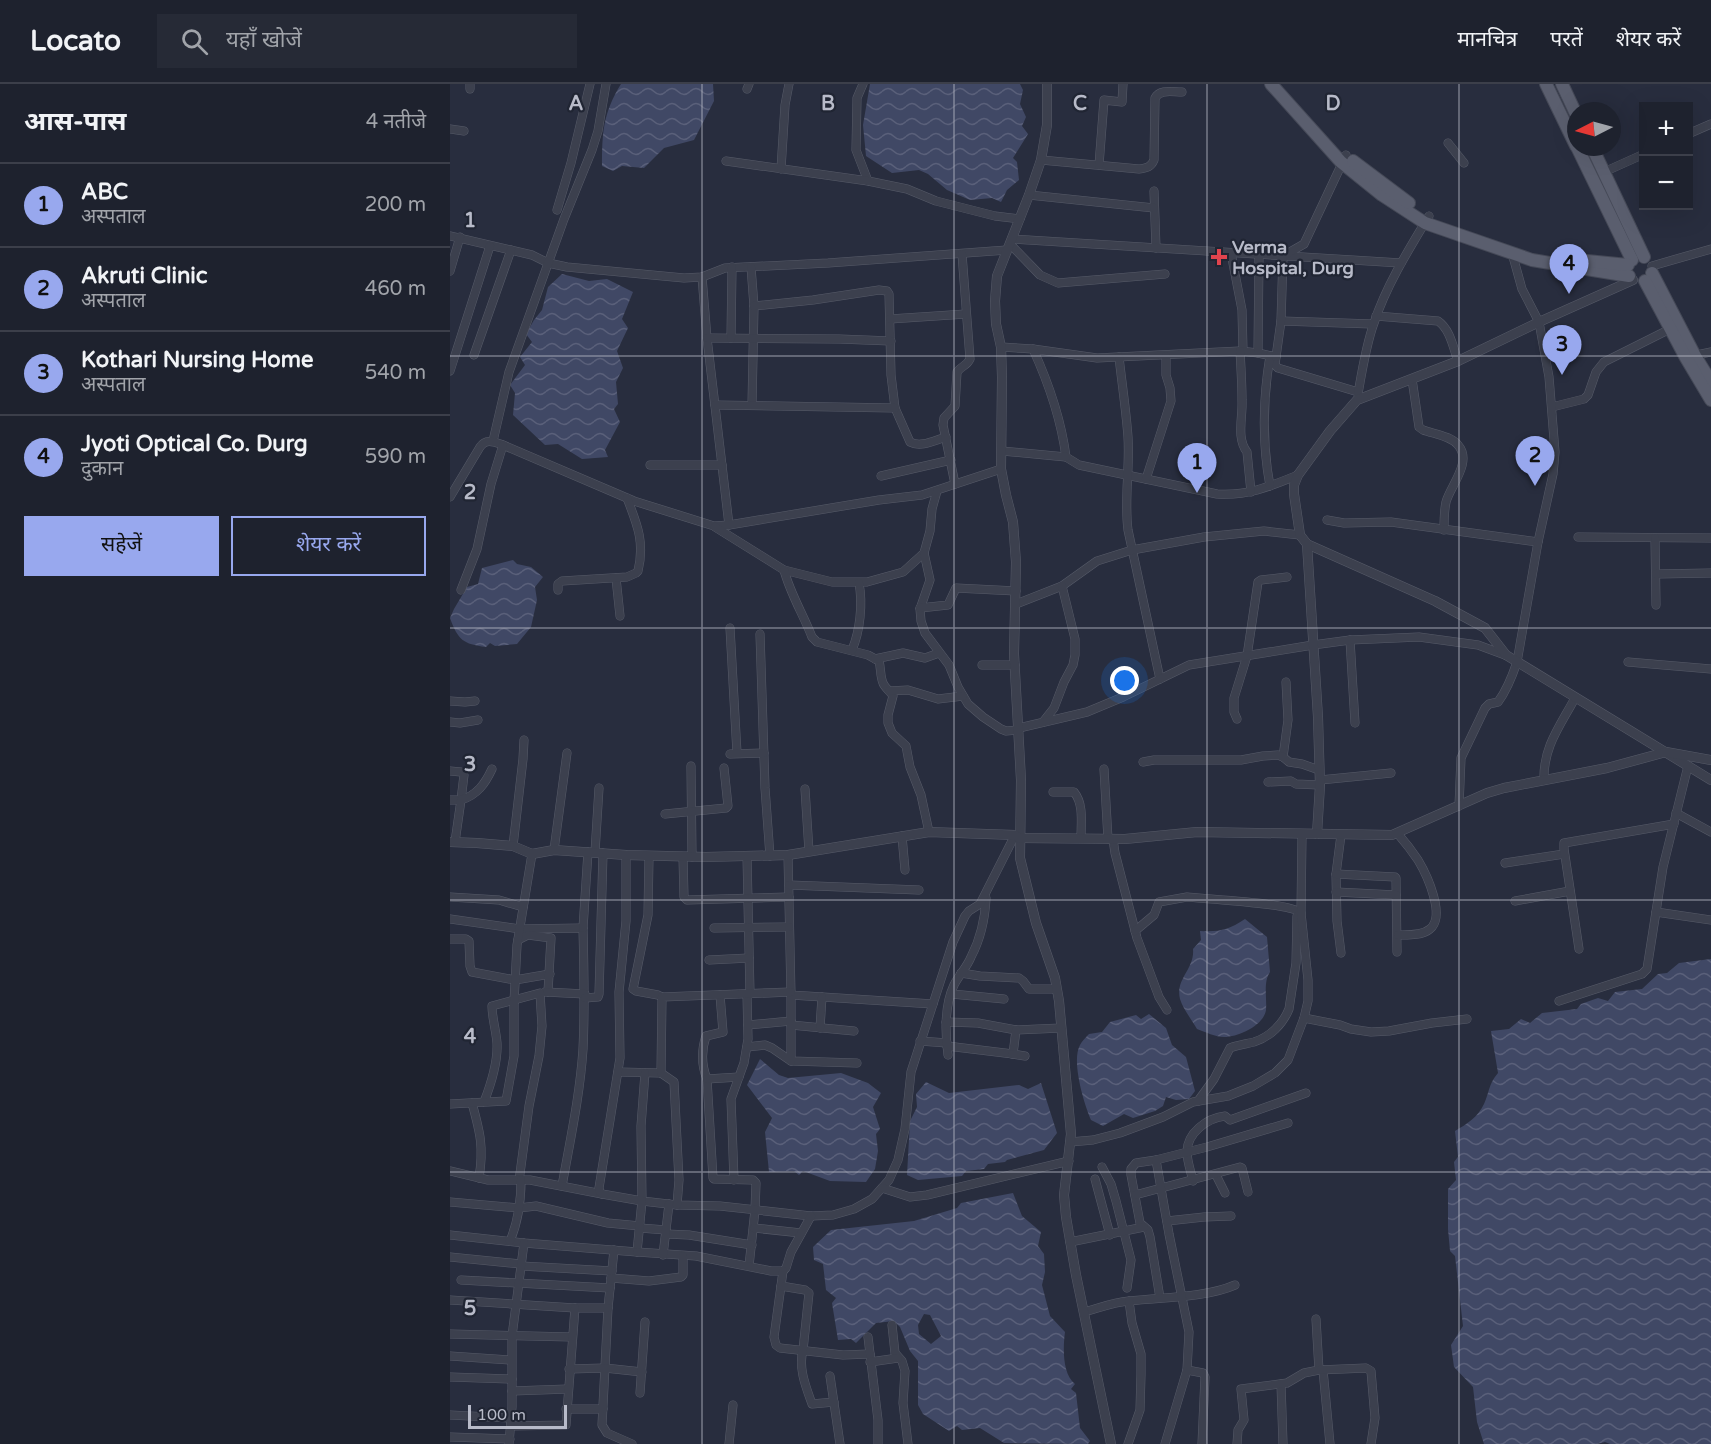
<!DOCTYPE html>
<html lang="hi">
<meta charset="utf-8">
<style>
body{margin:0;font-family:"Varela Round","Noto Sans Devanagari",sans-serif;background:#262a36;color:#f1f3f6}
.controls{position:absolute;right:18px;top:18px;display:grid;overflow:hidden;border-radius:0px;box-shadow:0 6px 24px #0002}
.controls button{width:54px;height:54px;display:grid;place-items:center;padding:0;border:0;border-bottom:2px solid #3c3f4a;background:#1e222e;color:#f1f3f6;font:30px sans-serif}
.compass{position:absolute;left:1117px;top:18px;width:54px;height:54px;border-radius:50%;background:#1e222e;box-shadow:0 6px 24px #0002;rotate:264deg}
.scale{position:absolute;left:18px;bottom:15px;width:99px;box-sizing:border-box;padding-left:6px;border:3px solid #b8bbc9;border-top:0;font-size:16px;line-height:21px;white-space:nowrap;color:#b8bbc9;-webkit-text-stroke:4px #202533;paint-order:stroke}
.you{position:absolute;left:675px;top:597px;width:21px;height:21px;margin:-15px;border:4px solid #fff;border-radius:50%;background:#1a73e8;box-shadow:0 0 0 9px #1a73e833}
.badge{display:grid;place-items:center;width:39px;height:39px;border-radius:50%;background:#98a8ee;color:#111;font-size:20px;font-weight:700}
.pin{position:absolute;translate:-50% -50px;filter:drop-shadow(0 2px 3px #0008)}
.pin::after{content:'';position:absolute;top:32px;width:21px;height:18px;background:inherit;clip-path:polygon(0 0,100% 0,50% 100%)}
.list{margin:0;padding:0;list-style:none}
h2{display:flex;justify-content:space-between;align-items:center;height:78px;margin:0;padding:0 24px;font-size:26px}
h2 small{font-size:20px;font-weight:400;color:#a1a4aa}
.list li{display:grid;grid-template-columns:39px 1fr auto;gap:18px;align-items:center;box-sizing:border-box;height:84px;padding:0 24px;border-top:2px solid #3c3f4a}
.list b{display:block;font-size:22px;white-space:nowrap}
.list p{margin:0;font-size:20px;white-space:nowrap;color:#a1a4aa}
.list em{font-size:20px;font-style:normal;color:#a1a4aa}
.actions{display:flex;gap:12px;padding:18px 24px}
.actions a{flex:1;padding:14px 0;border:2px solid #98a8ee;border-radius:0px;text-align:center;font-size:21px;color:#98a8ee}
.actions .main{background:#98a8ee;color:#111}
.icon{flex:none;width:33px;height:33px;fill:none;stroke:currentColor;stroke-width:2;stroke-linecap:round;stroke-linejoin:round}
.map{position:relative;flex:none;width:1261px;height:1360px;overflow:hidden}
header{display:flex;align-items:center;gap:36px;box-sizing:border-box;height:84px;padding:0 30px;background:#1e222e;border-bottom:2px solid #3c3f4a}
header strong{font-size:28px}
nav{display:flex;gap:33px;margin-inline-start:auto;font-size:21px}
.search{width:420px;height:54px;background:#262a36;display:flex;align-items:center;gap:15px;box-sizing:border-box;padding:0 21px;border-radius:0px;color:#a1a4aa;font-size:22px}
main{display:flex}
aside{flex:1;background:#1e222e}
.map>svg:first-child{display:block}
.water{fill:url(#water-waves);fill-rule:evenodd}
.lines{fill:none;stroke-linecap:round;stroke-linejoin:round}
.minor-casing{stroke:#575b69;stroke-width:9}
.tertiary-casing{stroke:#575b69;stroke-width:10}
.primary-casing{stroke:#454957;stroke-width:14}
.minor{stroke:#3c404e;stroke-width:8}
.tertiary{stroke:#3c404e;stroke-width:9}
.primary{stroke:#5a5e6e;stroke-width:12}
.grid{fill:none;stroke:#b8bbc9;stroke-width:1.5;stroke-opacity:0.55}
.health-dot{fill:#e0444e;stroke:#202533;stroke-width:2}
.labels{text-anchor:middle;stroke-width:4.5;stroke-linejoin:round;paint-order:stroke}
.poi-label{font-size:18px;font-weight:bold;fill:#b8bbc9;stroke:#202533;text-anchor:start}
.grid-label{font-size:20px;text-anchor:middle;font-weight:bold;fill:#b8bbc9;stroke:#202533;stroke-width:4.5;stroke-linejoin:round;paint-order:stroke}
</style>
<header>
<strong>Locato</strong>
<div class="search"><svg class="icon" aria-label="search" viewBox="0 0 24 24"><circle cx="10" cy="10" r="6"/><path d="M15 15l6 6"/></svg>यहाँ खोजें</div>
<nav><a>मानचित्र</a><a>परतें</a><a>शेयर करें</a></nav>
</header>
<main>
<aside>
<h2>आस-पास<small>4 नतीजे</small></h2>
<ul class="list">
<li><span class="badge">1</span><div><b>ABC</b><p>अस्पताल</p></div><em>200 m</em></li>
<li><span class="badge">2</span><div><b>Akruti Clinic</b><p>अस्पताल</p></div><em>460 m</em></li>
<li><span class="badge">3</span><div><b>Kothari Nursing Home</b><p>अस्पताल</p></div><em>540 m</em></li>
<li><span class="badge">4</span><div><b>Jyoti Optical Co. Durg</b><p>दुकान</p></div><em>590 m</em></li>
</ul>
<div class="actions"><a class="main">सहेजें</a><a>शेयर करें</a></div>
</aside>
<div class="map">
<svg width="1261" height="1360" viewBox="0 0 1261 1360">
<defs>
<pattern id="water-waves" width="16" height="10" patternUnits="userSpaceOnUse" patternTransform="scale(1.5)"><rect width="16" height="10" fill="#404865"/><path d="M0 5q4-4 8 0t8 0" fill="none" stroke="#5a607a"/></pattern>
</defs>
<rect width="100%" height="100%" fill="#282d3e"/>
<g class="water">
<path d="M171 0H263L264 17 244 56 214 64 194 84 172 82 163 87 152 82C152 49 153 29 171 0Z"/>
<path d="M420 0H570L573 6 570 20 576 33 572 42 578 50 563 74 567 78 569 96 557 106 551 118 542 114 520 116 497 106 478 90 469 86 442 89 416 72 413 41Z"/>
<path d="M112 190 139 197 157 195 183 208 172 235 178 244 167 267 173 284 166 298 168 320 164 325 170 338 155 366 158 373 132 375 108 360 95 361 63 331 65 309 60 301 75 281 70 273 82 258 76 250 84 236 92 226 98 203Z"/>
<path d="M63 476 67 480 81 483 93 493 85 503 87 516 81 543 67 560 45 562 40 559 36 563C13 560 8 556 0 534L4 525 17 503 28 500 32 484Z"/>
<path d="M795 835 817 853 820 888C813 898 817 913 816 926 814 941 789 953 774 953 766 953 755 948 747 945 742 936 733 925 730 915 725 895 745 885 743 865L751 856 750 847C770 848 778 846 795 835Z"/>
<path d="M1261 875V1360H1160L1155 1358 1147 1360H1034L1027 1338 1023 1303 1004 1283 1001 1261 1013 1242 1005 1172 1000 1167 998 1145V1105L1006 1096 1004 1078 1008 1073 1005 1047C1017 1040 1028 1033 1034 1020 1040 1007 1038 1001 1048 989L1041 947 1059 945 1071 935 1080 939 1092 929 1127 925 1131 920 1148 914 1158 917 1165 908 1192 905 1208 890 1217 889 1229 879Z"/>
<path d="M699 930 716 944 722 961 736 973 745 1007 739 1015 726 1016 716 1013 713 1022 705 1027 683 1034 674 1030 653 1042 641 1036C634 1020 621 977 630 961 632 957 636 953 639 950L652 948 660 938 686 931 691 935Z"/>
<path d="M310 975 329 991 338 994 391 989 418 999 431 1009 423 1023 430 1045 426 1050 428 1067 425 1085 416 1098 380 1097 353 1087 349 1091 344 1087 319 1088 315 1048 322 1034 297 1001Z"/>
<path d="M476 998 499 1009 569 1001 578 1005 591 999 607 1049 594 1066 557 1076 555 1078 538 1080 534 1085 516 1087 512 1092 468 1096 457 1091 460 1037 467 1023 466 1010Z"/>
<path d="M563 1109 572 1132 591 1148 588 1162 594 1170 595 1188 592 1201 600 1232 615 1248C613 1263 612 1290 625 1300L621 1305 626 1309 630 1344 640 1357 638 1360 554 1359 530 1344 512 1346 507 1342 499 1347 473 1330 468 1321V1277L460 1267 450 1243 444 1237 426 1239 406 1259 401 1255 388 1256 382 1219 386 1214 376 1206 373 1180 364 1176 363 1163 381 1146 464 1137 507 1124 511 1119ZM474 1230 480 1231 491 1252 481 1260 469 1250 468 1241Z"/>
</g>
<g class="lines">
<defs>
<g id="minor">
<path d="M413 0 407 14 406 66 418 97"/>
<path d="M20 5V0"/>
<path d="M297 5 299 0"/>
<path d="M0 45 14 47"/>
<path d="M1238 50 1261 40"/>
<path d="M998 59 1014 79"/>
<path d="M591 76 689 85C697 84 701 83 704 76L705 14C710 5 722 8 732 8"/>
<path d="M276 77 418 97 457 105 486 117 545 132 570 135"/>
<path d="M649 81 654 16 672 18 673 0"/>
<path d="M331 85 335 21 339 0"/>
<path d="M1154 88 1194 70"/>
<path d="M704 107 706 164"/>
<path d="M579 111 704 124"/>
<path d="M107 126 121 79 140 0"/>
<path d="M0 152 82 171 98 179 117 183 234 194 252 193 275 184 378 179 557 166"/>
<path d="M563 155 951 179"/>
<path d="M560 160 590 191 608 199 715 190"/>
<path d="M781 169 792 226 793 267"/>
<path d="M1202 182 1261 165"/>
<path d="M301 183 304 222 302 321"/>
<path d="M0 187 10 153"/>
<path d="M252 193 257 254 279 441"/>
<path d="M304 222 363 216 429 206 437 207 439 210 441 291 445 324 460 358C471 364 485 356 496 353"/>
<path d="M926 232 988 237C1000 245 1003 263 1008 277"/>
<path d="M440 235 516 230"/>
<path d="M831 237 923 240"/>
<path d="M257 254 389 255 441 257"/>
<path d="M281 254 282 183"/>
<path d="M551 263 583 265 647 274 790 267 808 269 826 273 825 281 828 284 908 308"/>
<path d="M583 265C599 300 611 334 616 373L629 381 767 410C798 412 821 402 848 391"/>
<path d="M790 267C791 284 792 300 792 316 793 333 786 354 797 368L801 408"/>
<path d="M808 269 809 170"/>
<path d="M24 271 61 166"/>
<path d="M820 272C813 314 812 359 820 402"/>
<path d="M1242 272 1261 268"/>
<path d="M669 273C672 300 676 326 678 353 680 384 674 416 678 446L710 595"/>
<path d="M826 273 831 237 833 172 854 160 896 71"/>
<path d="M0 287 40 162"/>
<path d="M962 295 969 343 973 346C984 350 1001 352 1008 361 1023 378 1000 402 996 418 994 427 994 437 994 446"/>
<path d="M908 310C912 287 916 261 924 239 936 202 959 165 979 132"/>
<path d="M265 321 445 324"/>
<path d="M1102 323 1134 315 1138 311 1146 288 1154 278 1220 245"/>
<path d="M43 357 59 288 114 135 142 66 148 47 156 0"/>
<path d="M552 367 616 373"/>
<path d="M200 381H272"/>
<path d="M431 392 501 376"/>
<path d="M696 395 721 317 720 304 716 291V272"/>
<path d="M505 400 493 341 494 334 505 322 507 288C511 282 517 282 520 275L512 170"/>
<path d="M0 413 30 363C36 354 44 358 53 361L184 417 264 442 279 441 429 416 472 411 551 385"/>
<path d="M877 436 894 439 941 438 1088 458"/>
<path d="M265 443 334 486 382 498H417L453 488 474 469 480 447 482 425 487 407"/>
<path d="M1128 453 1261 454"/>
<path d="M1205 454 1206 521"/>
<path d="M474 469 480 496 470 525 471 537 475 549 499 581 508 603 518 620 533 633 551 645 556 647 569 646"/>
<path d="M334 486C340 509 353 530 362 553L367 558 418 571 429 577C431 584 430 592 433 599 435 604 440 607 443 612L438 631V639L442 649 456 662 460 683 471 711 479 748"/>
<path d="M1206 490 1261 489"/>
<path d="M166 494 170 532"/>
<path d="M11 506 27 465 41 400 53 361"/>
<path d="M108 506V500L112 497 177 493 186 489 188 487C195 458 187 440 177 414"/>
<path d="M566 520 612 502 647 477 682 466 754 453 814 447 850 451"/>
<path d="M470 524 498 521 506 504 566 507"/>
<path d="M280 544 287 669"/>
<path d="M310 550 315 704 320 772"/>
<path d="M900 556 905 639"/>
<path d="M402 566C410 547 413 520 409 499"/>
<path d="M425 575 453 569 475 574 489 569"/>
<path d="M1178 578 1261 585"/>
<path d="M532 581H565"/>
<path d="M439 607 458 606 488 615 513 612"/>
<path d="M0 617 15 618 25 617"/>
<path d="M787 635 784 628V614L797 572 808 498 811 496 837 493"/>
<path d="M0 638 10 639 28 636"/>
<path d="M593 638 604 624 614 598 623 581 625 571V555L612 502"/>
<path d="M569 644 637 628 673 613 739 581 863 561 900 556 969 553 1028 561 1055 571"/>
<path d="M280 670 314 669"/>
<path d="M833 673 838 636 836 598"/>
<path d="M693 678 704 676H791L813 672 828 671 833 673 839 678 852 680 869 686"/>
<path d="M241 682 242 773"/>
<path d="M654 685 658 755"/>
<path d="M0 687 11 688 14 691 11 716H0"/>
<path d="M870 696 941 689"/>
<path d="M1094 696C1093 663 1110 642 1125 614"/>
<path d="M818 698 841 697 846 700 870 701"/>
<path d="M355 705 359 767"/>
<path d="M603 708H624C634 720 631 739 631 754"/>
<path d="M1009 722 1011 674 1035 624 1039 620 1048 618C1057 606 1062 593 1067 578L1088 458 1103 390 1105 368 1099 293 1089 238 1072 205 1062 169"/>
<path d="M1226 729 1261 748"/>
<path d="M215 730 276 724 278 722 274 684"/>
<path d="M891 751 886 790 887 837 891 869"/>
<path d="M452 752 455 786"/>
<path d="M663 755 665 769 687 854 709 913 717 926"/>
<path d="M5 758 11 716C27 711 35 700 42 685"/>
<path d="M63 762 73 675 74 656"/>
<path d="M104 766 117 669"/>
<path d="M145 768 149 704"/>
<path d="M338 771 341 911 483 920"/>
<path d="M199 772 198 831 183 905 186 907 208 911 212 913"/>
<path d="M297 772 300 910"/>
<path d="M233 773 234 813 237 816 339 813"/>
<path d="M1055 779 1114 770"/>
<path d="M886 790 945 793 946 794 947 868"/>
<path d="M339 801 469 806"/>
<path d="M886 808 946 811"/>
<path d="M0 813 49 816 73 823"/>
<path d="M1065 817 1120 807"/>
<path d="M1206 828 1261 836"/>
<path d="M0 835 70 845 133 844C134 884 135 924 133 965 130 1011 120 1057 112 1102"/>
<path d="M133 844 138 768"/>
<path d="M264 844 339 843"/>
<path d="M685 847 704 831 709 818 737 813C757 815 841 819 851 829"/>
<path d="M948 851C957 851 972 852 980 845 996 832 977 791 968 776 962 767 955 758 948 750"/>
<path d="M0 855H16L19 857 20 882 22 888 65 896 100 890"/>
<path d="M68 856 78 851 101 854 98 908"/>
<path d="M1129 865 1114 765V759L1224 740"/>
<path d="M259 876 299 874"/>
<path d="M511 889 530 892 569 894 573 897 579 905H606"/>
<path d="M95 908 135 910"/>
<path d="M502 910 554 915"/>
<path d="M270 911 273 948 256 952C251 967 251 980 257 995L263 1094 264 1095 303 1096 306 1099 305 1126 299 1182"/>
<path d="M135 914 148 913 149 910 153 769"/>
<path d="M1109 917 1192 890 1197 885 1213 783 1238 682"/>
<path d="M854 934 890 941 901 945 921 948 939 947 982 939 1017 935"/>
<path d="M496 938 528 939 566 946 611 944"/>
<path d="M298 941 341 937"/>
<path d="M341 941 404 947"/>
<path d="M370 944 372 913"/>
<path d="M470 957 497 959"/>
<path d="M497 962 563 970 566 946"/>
<path d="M297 963 315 961 322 964 341 977 407 979"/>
<path d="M562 970 575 972"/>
<path d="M498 971C495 948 494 922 504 901 509 891 517 883 521 873 531 854 535 835 536 814"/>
<path d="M341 977V911"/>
<path d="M168 988 211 989"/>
<path d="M195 989 191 1042 192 1117 227 1121 270 1122 361 1132 383 1131 404 1125 422 1115 439 1096 448 1076 455 1045 461 988 503 858 515 832 519 827 530 820 565 751"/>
<path d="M257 995 289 993"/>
<path d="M748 1017 764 995 780 964C788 961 796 960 804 958 820 953 833 940 839 925L846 879 847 832"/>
<path d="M34 1018C41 1000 48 979 47 959 46 946 42 934 42 922L90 909 92 942 89 972 79 1022 69 1097"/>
<path d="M22 1019C30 1048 34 1063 29 1094"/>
<path d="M0 1020 56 1017 64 972V918L67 861 82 770"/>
<path d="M620 1058 643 1056 670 1049 713 1033 743 1018 778 1012 803 1002 825 989 838 976 854 934 858 917V896L851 829 852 751"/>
<path d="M706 1076 686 1079 681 1085V1091L690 1139 698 1146 700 1153 710 1214"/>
<path d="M652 1083 661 1100 666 1117 681 1176 677 1204"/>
<path d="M0 1087 38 1096H80L152 1110"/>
<path d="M766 1091 775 1109"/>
<path d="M645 1095 660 1151"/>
<path d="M284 1096 281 1015 294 979 298 955 297 910"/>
<path d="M743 1097C741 1088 737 1077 737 1068 737 1049 757 1034 775 1032L780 1036 856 1009"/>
<path d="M432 1104 460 1113 477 1111 619 1077"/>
<path d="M685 1111 790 1083 792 1084 798 1108"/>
<path d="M0 1118 69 1124 86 1122 158 1139 190 1142"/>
<path d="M227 1121 229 1096 224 998 211 989 212 913 341 908"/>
<path d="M717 1137 754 1133 781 1132"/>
<path d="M190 1144 216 1146"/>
<path d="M304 1144 351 1149"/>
<path d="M216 1150 239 1151 302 1161"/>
<path d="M0 1151 74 1159 187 1168 192 1117 152 1110 150 1108 149 1104 170 974 169 908 176 837V771"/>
<path d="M60 1157C68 1138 71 1118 71 1096"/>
<path d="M620 1158 694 1143"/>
<path d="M164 1166 158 1224 152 1341 157 1349 182 1360"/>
<path d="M187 1168 246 1172 321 1187H333L336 1184 341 1168 361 1132"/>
<path d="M213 1171 219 1120"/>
<path d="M0 1173 71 1180"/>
<path d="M71 1182 162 1187"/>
<path d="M333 1187 324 1253 326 1261 330 1264 393 1271 420 1270"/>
<path d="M161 1194 199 1197 231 1193 233 1191V1172"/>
<path d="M11 1196 160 1204"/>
<path d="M331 1202 355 1206 359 1209 353 1266C348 1284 356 1303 362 1320L384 1318"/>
<path d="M0 1216 125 1224H158"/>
<path d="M634 1228C649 1224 664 1218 679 1217 712 1213 755 1214 785 1201"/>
<path d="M866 1235 869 1286"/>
<path d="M442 1241 445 1269 452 1277 455 1287 453 1319 458 1360"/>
<path d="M0 1250 122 1253"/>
<path d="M418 1253 428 1336V1360"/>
<path d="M0 1272 61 1276"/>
<path d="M420 1278 448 1274"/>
<path d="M119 1285 155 1284 192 1288"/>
<path d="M737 1286 753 1289 755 1293 752 1360"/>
<path d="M873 1286 880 1360"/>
<path d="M380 1292 390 1360"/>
<path d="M0 1293 62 1295"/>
<path d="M831 1300 833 1360"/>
<path d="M62 1307 118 1305"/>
<path d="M190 1309 195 1238"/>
<path d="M116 1325H153"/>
<path d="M0 1331 61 1334"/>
<path d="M61 1342 116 1341 125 1224"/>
<path d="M0 1353 60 1355"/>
<path d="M59 1360 62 1323V1252L74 1159"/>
<path d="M279 1360 283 1321"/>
<path d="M678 1360 690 1326 691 1290V1270L682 1239 679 1217"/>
<path d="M715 1360 737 1286 739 1248 719 1150 706 1076 757 1063 838 1039"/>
<path d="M787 1360 788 1346 794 1336 791 1305 837 1299 854 1289 869 1286 916 1284 921 1287 925 1334 921 1360"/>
</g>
<g id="tertiary">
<path d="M597 0V41L591 76 579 111 547 192 545 217 546 240 551 263 552 293 551 385 556 411 563 438 566 478 564 570 571 696 570 774 586 839 605 894 609 917 621 1050 614 1111 616 1133 626 1191 661 1360"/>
<path d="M857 460 985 517 1035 544 1056 571 1261 696"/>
<path d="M867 750 870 701 868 633 857 460 850 451 844 410V401L848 391 880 347 907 316 1008 277 1089 238 1183 196"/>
<path d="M0 758 27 759 63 762 82 770 104 766 176 771 256 773 338 771 479 748 565 751 569 754 675 755 747 748 942 751 1037 709 1054 704 1157 684 1216 668 1261 676"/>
</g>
<g id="primary">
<path d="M821 0 891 78 932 111 975 139 1082 176 1179 192"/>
<path d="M1096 0 1126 62"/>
<path d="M1112 0 1126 30"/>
<path d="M1127 63 1182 176"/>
<path d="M1142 63 1194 173"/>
<path d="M903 77 959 119"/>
<path d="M1127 176 1178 181"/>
<path d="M1202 189 1245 272 1261 298"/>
<path d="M1195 197 1236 274 1261 316"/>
</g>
</defs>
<use href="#minor" class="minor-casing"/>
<use href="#tertiary" class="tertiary-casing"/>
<use href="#primary" class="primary-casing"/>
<use href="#minor" class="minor"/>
<use href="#tertiary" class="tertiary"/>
<use href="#primary" class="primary"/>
</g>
<path class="grid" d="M252 0V1360M504 0V1360M757 0V1360M1009 0V1360M0 272H1261M0 544H1261M0 816H1261M0 1088H1261"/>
<path class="health-dot" d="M766 164h6v6h6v6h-6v6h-6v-6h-6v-6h6z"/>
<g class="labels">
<g class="poi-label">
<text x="782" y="169">Verma<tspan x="782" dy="21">Hospital, Durg</tspan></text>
</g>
</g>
<g class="grid-label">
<text x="126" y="26">A</text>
<text x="378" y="26">B</text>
<text x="630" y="26">C</text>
<text x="883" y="26">D</text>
<text x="20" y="143">1</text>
<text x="20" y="415">2</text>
<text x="20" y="687">3</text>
<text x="20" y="959">4</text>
<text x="20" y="1231">5</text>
</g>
</svg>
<div class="controls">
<button>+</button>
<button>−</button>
</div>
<svg class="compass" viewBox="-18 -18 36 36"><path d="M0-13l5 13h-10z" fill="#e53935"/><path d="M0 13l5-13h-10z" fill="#a1a4aa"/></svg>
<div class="scale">100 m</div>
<div class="you"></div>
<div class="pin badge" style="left:747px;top:409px">1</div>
<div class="pin badge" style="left:1085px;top:402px">2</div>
<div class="pin badge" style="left:1112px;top:291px">3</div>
<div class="pin badge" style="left:1119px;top:210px">4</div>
</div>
</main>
